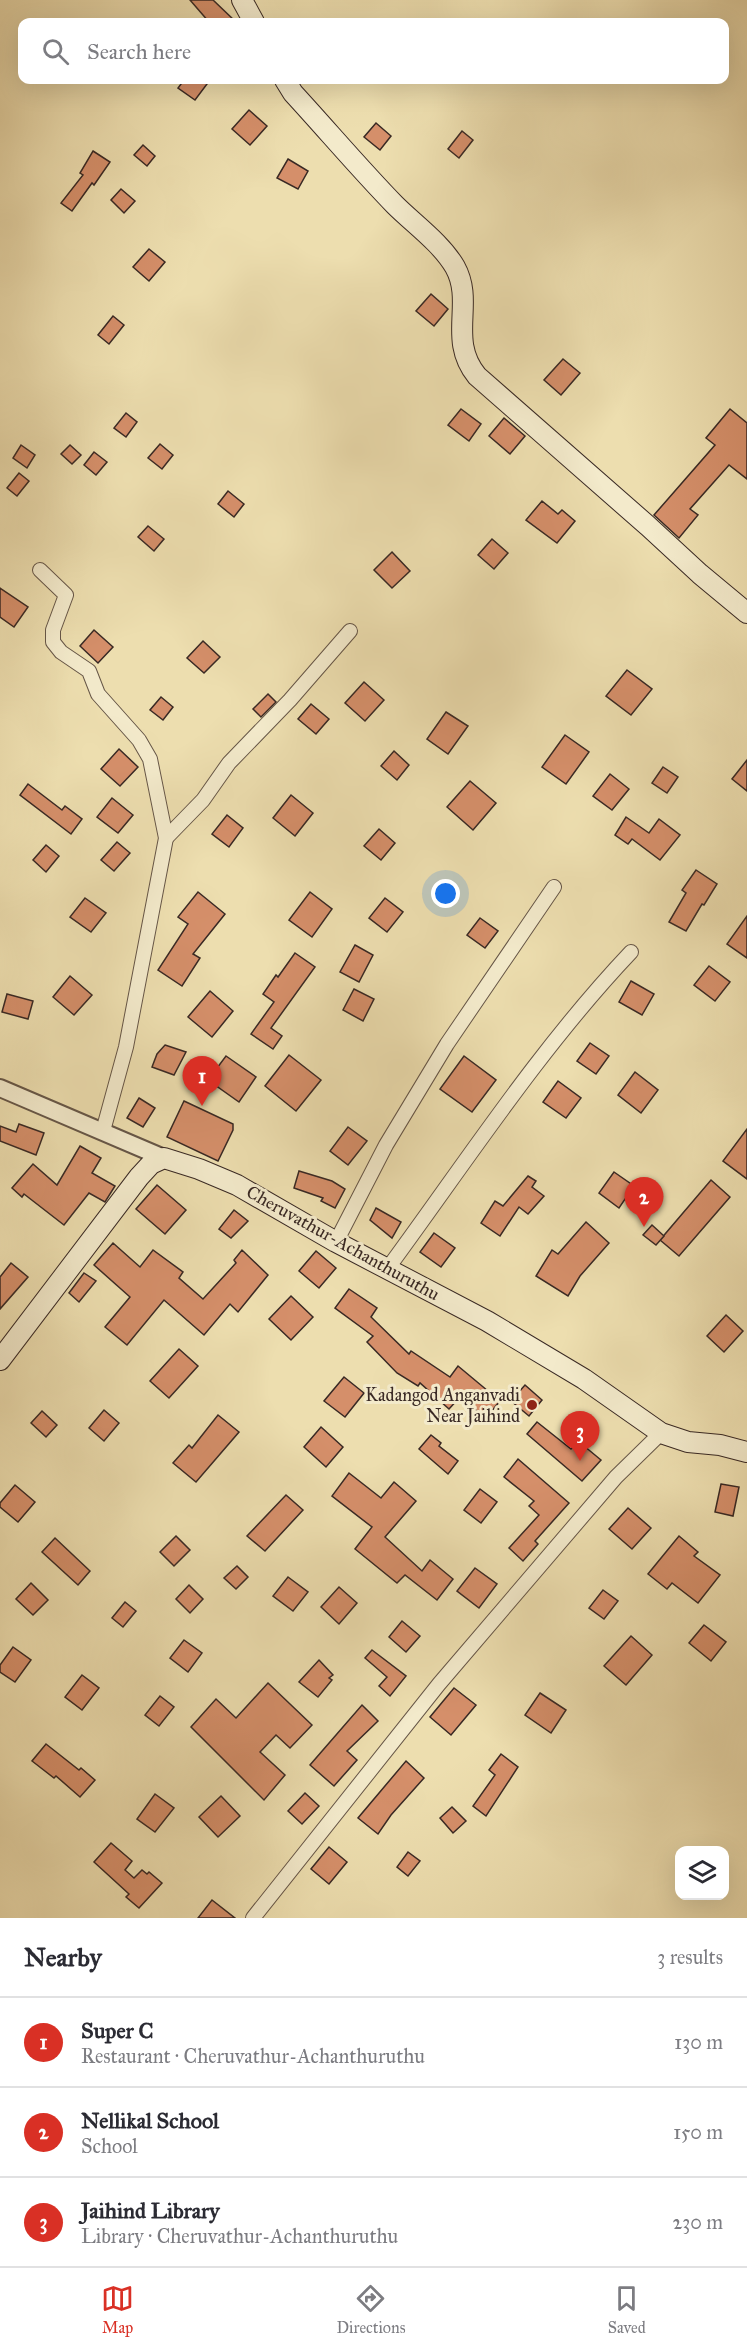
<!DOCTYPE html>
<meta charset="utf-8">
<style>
body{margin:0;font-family:"IM FELL Great Primer",serif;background:#f7f7f7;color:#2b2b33}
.controls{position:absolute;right:18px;bottom:18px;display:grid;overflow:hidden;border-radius:12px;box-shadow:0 6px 24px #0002}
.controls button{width:54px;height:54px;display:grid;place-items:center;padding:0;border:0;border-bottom:2px solid #e1e1e2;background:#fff;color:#2b2b33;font:30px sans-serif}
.you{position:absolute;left:446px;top:894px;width:21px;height:21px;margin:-15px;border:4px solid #fff;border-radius:50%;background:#1a73e8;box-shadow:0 0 0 9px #1a73e833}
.badge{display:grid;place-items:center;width:39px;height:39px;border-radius:50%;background:#d93025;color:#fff;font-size:20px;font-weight:700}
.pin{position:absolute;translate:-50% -50px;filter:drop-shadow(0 2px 3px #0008)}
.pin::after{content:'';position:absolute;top:32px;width:21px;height:18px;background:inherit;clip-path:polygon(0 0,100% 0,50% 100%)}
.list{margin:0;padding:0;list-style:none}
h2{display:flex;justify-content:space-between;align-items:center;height:78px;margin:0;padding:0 24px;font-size:26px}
h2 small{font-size:20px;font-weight:400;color:#7c7c81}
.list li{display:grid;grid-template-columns:39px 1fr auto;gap:18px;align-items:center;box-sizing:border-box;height:90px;padding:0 24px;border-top:2px solid #e1e1e2}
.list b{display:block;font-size:22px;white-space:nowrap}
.list p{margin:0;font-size:20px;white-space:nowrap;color:#7c7c81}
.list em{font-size:20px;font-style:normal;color:#7c7c81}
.icon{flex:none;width:33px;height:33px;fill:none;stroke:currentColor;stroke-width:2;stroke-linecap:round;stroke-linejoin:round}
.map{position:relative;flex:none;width:747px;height:1918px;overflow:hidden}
.search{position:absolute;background:#fff;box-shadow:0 6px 24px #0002;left:18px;right:18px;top:18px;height:66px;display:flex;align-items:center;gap:15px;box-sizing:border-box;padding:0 21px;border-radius:12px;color:#7c7c81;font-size:22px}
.sheet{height:348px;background:#fff}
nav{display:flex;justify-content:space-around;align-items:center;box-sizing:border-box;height:84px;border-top:2px solid #e1e1e2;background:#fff;font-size:16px;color:#7c7c81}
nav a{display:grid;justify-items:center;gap:3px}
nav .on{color:#d93025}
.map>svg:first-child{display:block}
.building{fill:#d58f6a;stroke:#392924;stroke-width:1.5}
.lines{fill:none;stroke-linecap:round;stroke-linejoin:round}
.minor-casing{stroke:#665647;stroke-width:16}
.tertiary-casing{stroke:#665647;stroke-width:20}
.secondary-casing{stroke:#392924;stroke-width:22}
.minor{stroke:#f3eacb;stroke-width:14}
.tertiary{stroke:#f3eacb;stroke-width:16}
.secondary{stroke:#f3eacb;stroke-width:20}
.poi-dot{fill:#8f2418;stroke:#f3eacb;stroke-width:2}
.labels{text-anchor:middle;stroke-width:6;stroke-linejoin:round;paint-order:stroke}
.street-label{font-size:18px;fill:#392924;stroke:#f3eacb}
.poi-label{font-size:18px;fill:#392924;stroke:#f3eacb;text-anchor:end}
</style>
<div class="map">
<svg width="747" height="1918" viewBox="0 0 747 1918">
<rect width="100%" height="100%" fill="#eddeaf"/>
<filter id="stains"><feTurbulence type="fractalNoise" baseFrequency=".00333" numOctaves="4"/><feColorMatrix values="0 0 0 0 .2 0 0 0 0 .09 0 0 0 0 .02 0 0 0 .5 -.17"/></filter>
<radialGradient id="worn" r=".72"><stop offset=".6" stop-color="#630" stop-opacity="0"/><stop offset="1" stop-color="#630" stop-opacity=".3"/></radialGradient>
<g class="building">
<path d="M190 0H213L236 22H209Z"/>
<path d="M184 80H210L195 100 178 88Z"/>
<path d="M249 110 267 126 250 145 232 129Z"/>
<path d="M376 123 391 136 380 150 364 137Z"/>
<path d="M462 131 473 140 459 158 448 149Z"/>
<path d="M143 145 155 156 147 166 134 155Z"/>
<path d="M93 151 110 162 94 185 92 183 72 211 61 203 83 175 80 173Z"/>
<path d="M288 159 308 171 298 189 277 178Z"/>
<path d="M121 189 135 201 124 213 111 200Z"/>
<path d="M149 249 165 262 149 281 133 267Z"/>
<path d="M431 294 448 309 434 326 416 311Z"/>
<path d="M113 316 124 325 109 344 98 335Z"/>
<path d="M563 359 580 373 561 395 544 380Z"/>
<path d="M461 409 481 424 469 441 448 425Z"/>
<path d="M730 409 747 423V479L729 465 690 509 698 515 679 538 654 515 715 445 706 438Z"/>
<path d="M126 413 137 422 126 437 114 428Z"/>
<path d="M504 418 525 436 510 454 489 436Z"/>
<path d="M160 444 173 455 162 469 148 458Z"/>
<path d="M21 445 35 455 27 468 13 458Z"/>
<path d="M70 445 81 455 72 464 61 454Z"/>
<path d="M94 452 107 462 96 475 84 465Z"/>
<path d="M19 473 29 481 17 496 7 488Z"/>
<path d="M228 491 244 504 234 517 218 504Z"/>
<path d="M542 501 558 514 562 510 575 521 557 543 526 520Z"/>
<path d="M148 526 164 539 154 551 138 537Z"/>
<path d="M492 539 508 553 494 569 478 555Z"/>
<path d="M392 552 410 571 392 588 374 570Z"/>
<path d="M0 588 28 607 14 627 0 617Z"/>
<path d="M94 630 113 647 98 663 80 646Z"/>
<path d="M203 641 220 657 204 673 187 658Z"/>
<path d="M627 670 652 689 631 715 606 696Z"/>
<path d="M364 682 384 700 365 721 345 703Z"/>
<path d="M268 694 276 702 261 717 253 709Z"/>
<path d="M161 697 173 707 163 720 150 710Z"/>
<path d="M311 704 329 719 316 734 298 719Z"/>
<path d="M446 712 468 726 448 754 427 739Z"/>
<path d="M565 735 589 752 566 784 542 767Z"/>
<path d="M119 749 138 767 120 786 101 769Z"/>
<path d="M394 751 409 765 397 780 381 766Z"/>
<path d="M747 760V791L732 779Z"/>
<path d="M663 767 678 777 667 793 652 783Z"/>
<path d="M610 774 629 789 612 810 593 796Z"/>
<path d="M470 781 496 803 473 830 447 807Z"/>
<path d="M28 784 62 810 65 806 82 819 71 834 20 795Z"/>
<path d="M291 795 313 813 295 836 273 818Z"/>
<path d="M112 798 133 815 118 833 97 817Z"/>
<path d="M227 815 243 828 229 847 212 834Z"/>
<path d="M626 817 649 833 659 819 680 835 660 860 632 839 628 844 615 835Z"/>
<path d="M379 829 395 843 381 860 364 846Z"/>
<path d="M117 842 130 853 114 871 101 860Z"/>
<path d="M46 845 59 856 46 872 33 860Z"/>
<path d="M696 870 717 884 704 905 702 904 686 931 669 922 686 893 682 890Z"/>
<path d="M198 892 225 914 193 954 200 958 182 986 158 970 188 924 178 917Z"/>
<path d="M310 892 332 909 312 937 289 920Z"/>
<path d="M85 898 106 913 91 932 70 917Z"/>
<path d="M385 898 403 912 387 932 369 918Z"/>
<path d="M747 916V958L727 944Z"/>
<path d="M480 918 498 931 485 948 467 935Z"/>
<path d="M355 945 373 955 359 982 340 972Z"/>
<path d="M295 953 315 967 271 1028 282 1036 273 1049 251 1034 274 1002 263 994 276 975 278 977Z"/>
<path d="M709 966 730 982 715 1001 694 985Z"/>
<path d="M70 976 92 995 74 1015 53 997Z"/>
<path d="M631 981 654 994 642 1015 619 1002Z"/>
<path d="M354 989 374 999 363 1021 343 1010Z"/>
<path d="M210 991 233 1011 212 1037 188 1017Z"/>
<path d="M7 994 33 1001 28 1019 2 1012Z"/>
<path d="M590 1043 609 1056 596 1074 577 1061Z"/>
<path d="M165 1045 186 1052 174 1075 152 1067 157 1054Z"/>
<path d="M289 1055 321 1080 296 1111 265 1086Z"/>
<path d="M226 1056 256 1077 239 1102 208 1080Z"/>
<path d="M464 1056 496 1080 472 1112 440 1089Z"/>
<path d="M635 1072 658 1090 641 1113 618 1095Z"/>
<path d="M558 1081 581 1098 566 1118 543 1102Z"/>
<path d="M139 1098 155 1108 143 1127 127 1118Z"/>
<path d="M184 1101 233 1124V1130L218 1161 167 1137Z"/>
<path d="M19 1124 44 1133 36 1155 0 1141V1126L16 1132Z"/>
<path d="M348 1127 367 1141 348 1165 330 1151Z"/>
<path d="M747 1129V1179L723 1161Z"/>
<path d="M80 1146 101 1158 92 1173 115 1186 105 1202 89 1193 64 1225 24 1194 22 1197 12 1188 33 1164 57 1185Z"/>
<path d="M299 1171 332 1181 345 1189 335 1208 321 1201 323 1198 294 1188Z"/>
<path d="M614 1172 634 1186 619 1208 599 1193Z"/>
<path d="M528 1176 536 1181 532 1187 544 1196 528 1214 519 1207 500 1236 481 1223 495 1201 503 1206Z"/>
<path d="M711 1180 730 1197 679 1256 660 1240Z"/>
<path d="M157 1185 186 1210 165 1234 136 1209Z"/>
<path d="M376 1208 401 1222 392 1238 370 1220Z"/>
<path d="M234 1210 248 1221 231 1238 219 1229Z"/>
<path d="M586 1222 609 1243 580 1276 568 1296 536 1276 552 1250 558 1254Z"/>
<path d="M652 1225 664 1236 656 1245 643 1235Z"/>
<path d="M434 1233 455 1248 441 1267 420 1252Z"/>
<path d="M113 1243 140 1267 153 1250 183 1272 179 1278 203 1299 236 1263 234 1260 242 1250 268 1275 238 1312 230 1304 204 1335 164 1300 127 1345 105 1327 130 1297 94 1265Z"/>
<path d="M316 1251 336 1268 319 1288 299 1271Z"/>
<path d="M11 1263 28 1277 0 1309V1277Z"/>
<path d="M84 1273 96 1281 79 1302 69 1293Z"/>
<path d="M349 1289 377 1308 371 1317 409 1354 411 1351 450 1377 458 1366 500 1401 486 1418 460 1397 449 1409 420 1383 418 1386 397 1373 367 1342 373 1336 335 1308Z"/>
<path d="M291 1296 313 1317 291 1340 269 1319Z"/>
<path d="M726 1315 743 1331 724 1352 707 1336Z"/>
<path d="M179 1349 198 1366 169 1398 150 1381Z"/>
<path d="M344 1377 364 1393 345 1417 324 1401Z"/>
<path d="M525 1385 542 1400 529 1416 511 1401Z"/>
<path d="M104 1410 119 1423 104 1441 89 1428Z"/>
<path d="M42 1411 57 1425 46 1437 31 1423Z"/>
<path d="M218 1415 239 1432 196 1482 173 1463 189 1445 192 1448Z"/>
<path d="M537 1422 571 1449 578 1441 601 1460 582 1481 527 1434Z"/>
<path d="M321 1427 343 1447 326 1467 304 1447Z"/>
<path d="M431 1435 441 1443 439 1446 458 1461 448 1474 419 1449Z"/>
<path d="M518 1459 569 1503 535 1541 538 1544 523 1561 509 1548 539 1515 529 1506 534 1501 504 1477Z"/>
<path d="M349 1473 381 1498 394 1482 416 1501 385 1537 422 1571 430 1560 453 1579 437 1600 405 1575 397 1583 355 1549 372 1527 332 1496Z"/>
<path d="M721 1484 739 1487 733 1516 715 1512Z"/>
<path d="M15 1485 35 1502 18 1522 0 1507V1503Z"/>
<path d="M480 1489 497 1502 481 1523 464 1510Z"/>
<path d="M286 1495 303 1510 265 1551 247 1536Z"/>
<path d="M628 1508 651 1528 632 1549 609 1529Z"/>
<path d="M176 1536 190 1550 174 1566 160 1552Z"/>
<path d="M679 1536 698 1552 694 1556 720 1575 698 1603 672 1583 667 1589 648 1574Z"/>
<path d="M55 1538 90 1571 78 1585 42 1552Z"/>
<path d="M237 1566 248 1577 236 1589 224 1578Z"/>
<path d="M475 1568 497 1584 479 1608 457 1591Z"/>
<path d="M288 1577 308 1592 293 1611 273 1596Z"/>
<path d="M31 1583 48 1600 33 1615 16 1599Z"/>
<path d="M189 1585 203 1599 190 1613 176 1599Z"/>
<path d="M339 1587 357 1603 339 1624 321 1607Z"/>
<path d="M603 1590 618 1601 604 1619 589 1608Z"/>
<path d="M125 1602 136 1611 123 1627 112 1618Z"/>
<path d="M402 1621 420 1636 406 1652 389 1637Z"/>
<path d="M704 1625 726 1642 711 1661 689 1643Z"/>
<path d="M631 1636 652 1655 626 1685 604 1666Z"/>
<path d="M184 1640 202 1653 188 1672 170 1658Z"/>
<path d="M13 1647 31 1660 15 1682 0 1672V1665Z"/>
<path d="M372 1650 406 1676 390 1696 379 1686 387 1677 365 1658Z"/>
<path d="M319 1660 333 1675 329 1678 332 1680 318 1697 299 1682Z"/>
<path d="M82 1675 99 1688 82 1710 65 1697Z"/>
<path d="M268 1683 312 1725 290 1748 276 1735 260 1752 285 1775 264 1800 191 1727 216 1699 236 1718Z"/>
<path d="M454 1688 476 1705 451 1735 430 1717Z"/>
<path d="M540 1693 566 1710 551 1733 525 1715Z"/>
<path d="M160 1696 174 1707 159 1726 145 1715Z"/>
<path d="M362 1705 378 1721 347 1751 357 1760 334 1786 310 1765Z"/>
<path d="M46 1744 79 1770 81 1768 95 1780 80 1797 56 1776 54 1778 32 1761Z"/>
<path d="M501 1754 518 1767 486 1816 473 1806 495 1775 489 1770Z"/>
<path d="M406 1761 424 1778 391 1815 378 1834 358 1818Z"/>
<path d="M305 1793 319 1806 302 1824 288 1811Z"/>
<path d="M155 1794 174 1808 155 1832 137 1819Z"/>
<path d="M221 1796 240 1816 218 1837 199 1817Z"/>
<path d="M452 1807 466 1821 453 1833 440 1818Z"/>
<path d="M111 1843 132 1861 125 1870 134 1878 142 1870 147 1874 149 1872 162 1883 139 1908 126 1897 129 1894 94 1862Z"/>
<path d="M329 1847 347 1862 329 1884 311 1869Z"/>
<path d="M408 1852 420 1861 408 1876 397 1867Z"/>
<path d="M212 1900 235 1918H198Z"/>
</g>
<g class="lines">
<defs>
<g id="minor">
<path d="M40 570 66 595 53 630V642L61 652 89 671 98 694 139 740 150 759 166 838 126 1047 103 1131"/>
<path d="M166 838 203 800 229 763 290 700 350 631"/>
<path d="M336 1242 386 1145 447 1044 554 887"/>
<path d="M388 1268C466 1162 540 1048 631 952"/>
<path d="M253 1918 439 1684 616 1477 661 1433"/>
</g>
<path id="tertiary" d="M0 1088 164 1158"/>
<g id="secondary">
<path d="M242 0 254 22"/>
<path d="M285 80 293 93C327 130 360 169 395 205 414 224 441 243 455 267 475 303 447 339 477 376L648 526 700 574 747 613"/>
<path d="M0 1360 139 1177 151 1164 164 1158 199 1169 237 1185 336 1242 487 1321 584 1379 661 1433 688 1442 720 1445 747 1452"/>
</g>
</defs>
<use href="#minor" class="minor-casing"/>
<use href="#tertiary" class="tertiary-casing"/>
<use href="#secondary" class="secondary-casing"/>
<use href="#minor" class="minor"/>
<use href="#tertiary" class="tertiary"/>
<use href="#secondary" class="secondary"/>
</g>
<circle class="poi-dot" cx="532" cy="1405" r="6"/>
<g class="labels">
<g class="street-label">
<text transform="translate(343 1243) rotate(29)" y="6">Cheruvathur-Achanthuruthu</text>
</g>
<g class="poi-label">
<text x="520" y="1401">Kadangod Anganvadi<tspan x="520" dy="21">Near Jaihind</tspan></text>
</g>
</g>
<rect width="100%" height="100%" filter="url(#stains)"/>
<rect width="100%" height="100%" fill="url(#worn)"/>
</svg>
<div class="controls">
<button><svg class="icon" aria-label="layers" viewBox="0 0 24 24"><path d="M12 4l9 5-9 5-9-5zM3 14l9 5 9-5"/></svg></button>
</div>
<div class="you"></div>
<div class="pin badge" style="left:202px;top:1106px">1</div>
<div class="pin badge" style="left:644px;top:1227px">2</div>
<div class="pin badge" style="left:580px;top:1461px">3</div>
<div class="search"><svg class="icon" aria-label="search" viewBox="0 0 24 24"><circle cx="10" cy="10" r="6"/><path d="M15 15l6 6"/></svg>Search here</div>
</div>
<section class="sheet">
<h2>Nearby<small>3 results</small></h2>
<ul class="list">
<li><span class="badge">1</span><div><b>Super C</b><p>Restaurant · Cheruvathur-Achanthuruthu</p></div><em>130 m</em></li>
<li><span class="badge">2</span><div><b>Nellikal School</b><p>School</p></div><em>150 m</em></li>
<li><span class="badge">3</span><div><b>Jaihind Library</b><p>Library · Cheruvathur-Achanthuruthu</p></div><em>230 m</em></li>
</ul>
</section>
<nav>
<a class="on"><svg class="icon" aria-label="map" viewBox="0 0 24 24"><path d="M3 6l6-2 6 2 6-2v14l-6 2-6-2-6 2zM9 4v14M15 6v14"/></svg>Map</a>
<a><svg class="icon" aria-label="directions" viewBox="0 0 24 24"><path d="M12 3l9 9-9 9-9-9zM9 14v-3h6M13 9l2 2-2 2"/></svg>Directions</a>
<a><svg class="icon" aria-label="saved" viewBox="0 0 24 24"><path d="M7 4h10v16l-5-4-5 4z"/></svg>Saved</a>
</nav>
